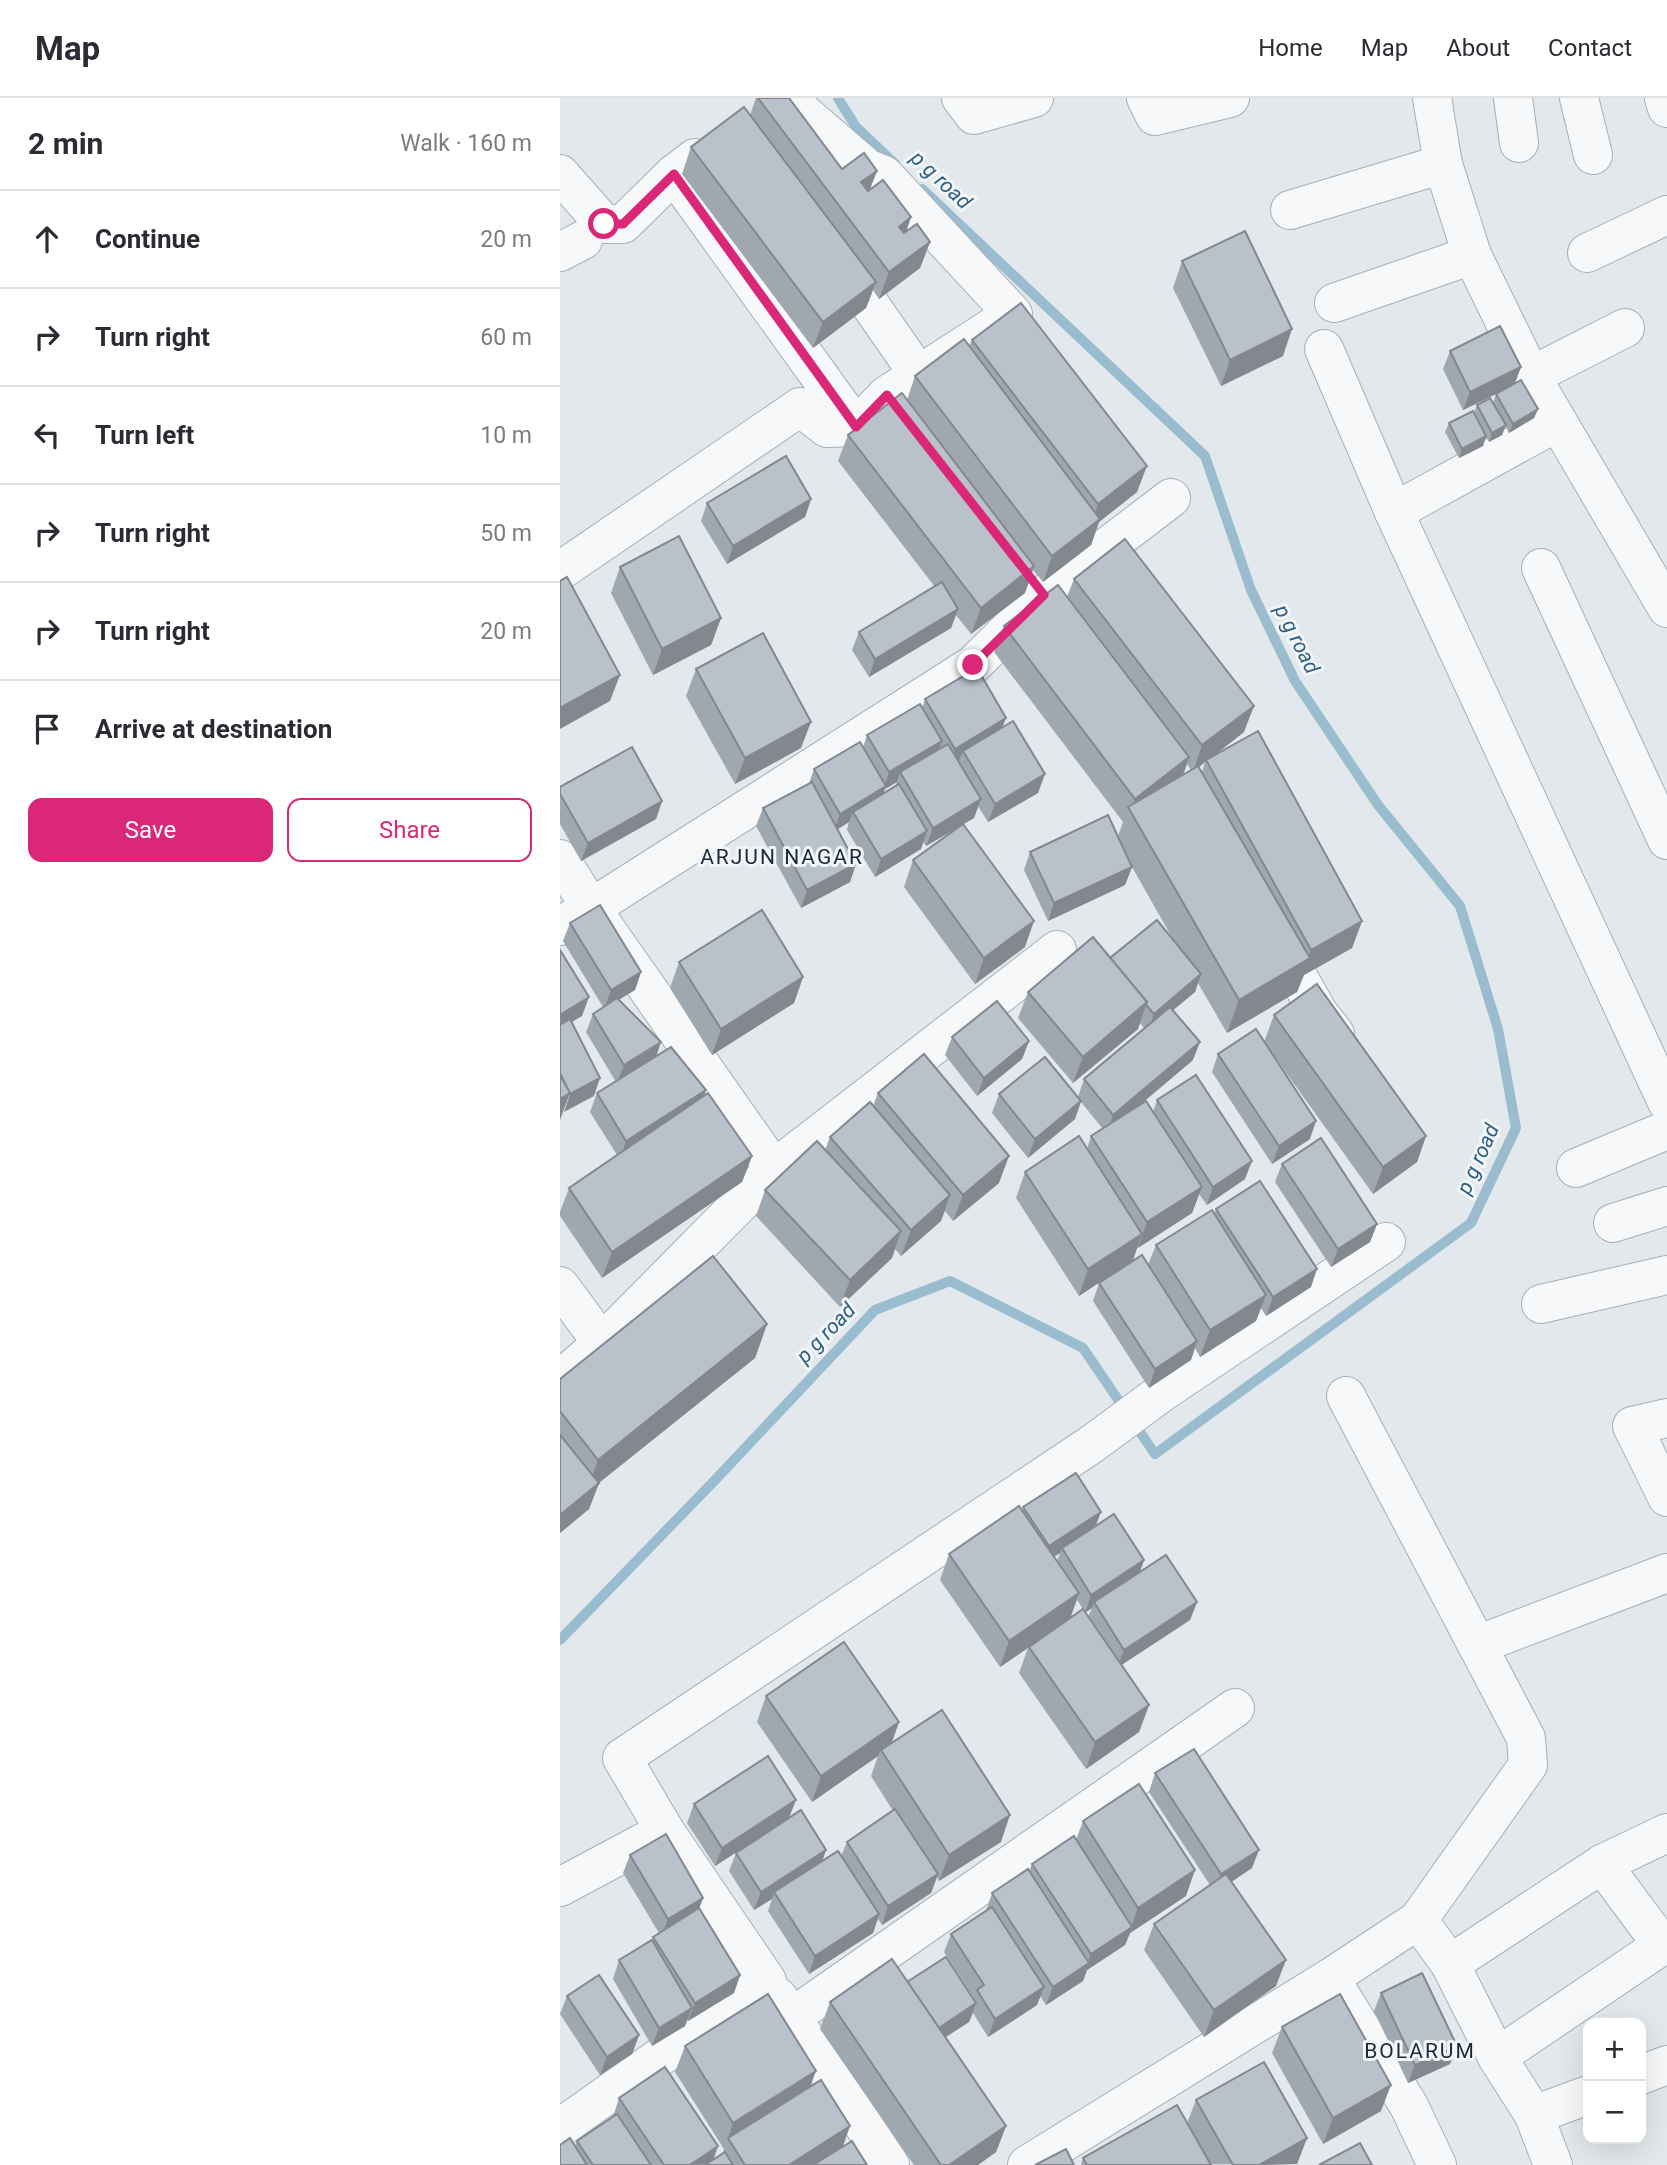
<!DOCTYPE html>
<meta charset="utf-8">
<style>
body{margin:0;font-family:Roboto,sans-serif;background:#f7f7f7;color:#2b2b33}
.controls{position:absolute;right:21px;bottom:21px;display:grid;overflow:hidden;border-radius:14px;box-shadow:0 7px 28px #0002}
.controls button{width:63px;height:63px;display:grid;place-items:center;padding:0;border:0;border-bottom:2px solid #e1e1e2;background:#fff;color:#2b2b33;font:35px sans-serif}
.stop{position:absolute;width:21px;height:21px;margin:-16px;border:5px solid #db2777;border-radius:50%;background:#fff}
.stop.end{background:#db2777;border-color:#fff;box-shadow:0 2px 7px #0008}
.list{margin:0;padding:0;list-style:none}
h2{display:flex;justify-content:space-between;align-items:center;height:91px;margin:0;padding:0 28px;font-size:30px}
h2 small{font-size:23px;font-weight:400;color:#7c7c81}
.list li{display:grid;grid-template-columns:46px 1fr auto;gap:21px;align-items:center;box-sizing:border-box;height:98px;padding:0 28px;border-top:2px solid #e1e1e2}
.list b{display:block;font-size:26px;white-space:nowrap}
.list em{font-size:23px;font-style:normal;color:#7c7c81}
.actions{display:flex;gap:14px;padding:21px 28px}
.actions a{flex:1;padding:16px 0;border:2px solid #db2777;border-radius:14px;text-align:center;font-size:24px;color:#db2777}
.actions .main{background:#db2777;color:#fff}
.icon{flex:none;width:38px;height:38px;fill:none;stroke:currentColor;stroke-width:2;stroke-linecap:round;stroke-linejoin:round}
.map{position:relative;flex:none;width:1107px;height:2067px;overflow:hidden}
header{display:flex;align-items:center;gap:42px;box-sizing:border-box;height:98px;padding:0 35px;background:#fff;border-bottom:2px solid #e1e1e2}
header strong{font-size:33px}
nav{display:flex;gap:38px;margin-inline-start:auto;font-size:24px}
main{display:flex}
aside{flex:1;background:#fff}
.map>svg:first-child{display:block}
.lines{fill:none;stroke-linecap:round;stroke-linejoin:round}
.stream{stroke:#9abccf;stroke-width:10}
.street-casing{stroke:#a6b0b7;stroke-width:40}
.street{stroke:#f6f8fa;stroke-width:38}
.wall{fill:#9fa7af;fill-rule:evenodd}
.shaded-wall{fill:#82888e}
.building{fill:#b9c2cb;stroke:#82888e;stroke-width:2}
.route{stroke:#db2777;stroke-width:9}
.labels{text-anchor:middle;stroke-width:6;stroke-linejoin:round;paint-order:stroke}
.water-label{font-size:21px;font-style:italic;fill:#2e5f7f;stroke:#f3f6f9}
.neighbourhood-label{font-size:21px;letter-spacing:2px;fill:#1a2937;stroke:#f3f6f9}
</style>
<header>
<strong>Map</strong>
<nav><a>Home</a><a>Map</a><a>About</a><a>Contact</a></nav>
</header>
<main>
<aside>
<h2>2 min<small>Walk · 160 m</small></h2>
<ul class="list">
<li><svg class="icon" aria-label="ahead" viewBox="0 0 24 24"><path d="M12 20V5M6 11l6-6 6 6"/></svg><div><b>Continue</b></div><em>20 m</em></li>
<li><svg class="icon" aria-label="right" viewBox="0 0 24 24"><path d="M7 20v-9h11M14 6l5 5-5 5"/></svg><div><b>Turn right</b></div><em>60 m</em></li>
<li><svg class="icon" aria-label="left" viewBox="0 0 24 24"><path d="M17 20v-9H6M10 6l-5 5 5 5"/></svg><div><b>Turn left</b></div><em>10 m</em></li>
<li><svg class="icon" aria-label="right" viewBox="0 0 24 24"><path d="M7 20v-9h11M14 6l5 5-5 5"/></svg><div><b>Turn right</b></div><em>50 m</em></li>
<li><svg class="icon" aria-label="right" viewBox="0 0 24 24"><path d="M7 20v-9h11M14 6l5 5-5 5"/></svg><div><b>Turn right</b></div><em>20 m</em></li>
<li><svg class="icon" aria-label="arrive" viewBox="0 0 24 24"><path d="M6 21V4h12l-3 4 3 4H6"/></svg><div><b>Arrive at destination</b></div></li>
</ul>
<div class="actions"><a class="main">Save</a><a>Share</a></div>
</aside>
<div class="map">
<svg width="1107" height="2067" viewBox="0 0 1107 2067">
<rect width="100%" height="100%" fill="#e2e8ec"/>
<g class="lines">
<g class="stream">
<path d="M278 0 296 29 335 66"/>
<path d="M0 1542 157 1380 315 1212 390 1183 523 1250 595 1356 911 1125 956 1030 938 931 900 808 818 707 735 583 691 492 645 358 362 91"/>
</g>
<defs>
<g id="street">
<path d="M401 0 414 17 474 0"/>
<path d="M586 0 595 18 670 0"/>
<path d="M872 0 883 66 912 157"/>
<path d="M953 0 959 45"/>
<path d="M1019 0 1033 57"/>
<path d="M1104 0 1107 10"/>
<path d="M0 76 44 126H63L114 76 135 60"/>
<path d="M114 76 296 329"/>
<path d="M730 112 883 66"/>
<path d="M0 154 23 142"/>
<path d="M1027 155 1107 117"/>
<path d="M279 162 359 277"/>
<path d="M774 205 912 157 971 278 1107 510"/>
<path d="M764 251 834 414 1107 1004"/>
<path d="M971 278 1065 230"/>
<path d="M327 297 365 345"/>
<path d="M834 414 997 324"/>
<path d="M981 470 1107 742"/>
<path d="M0 473 240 309 267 330 296 329 327 297 453 216 324 77 307 70 226 0"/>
<path d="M0 761 31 810 0 828"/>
<path d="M715 838 758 914 775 936"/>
<path d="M1016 1070 1107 1032"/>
<path d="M214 1071 497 852"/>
<path d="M1053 1125 1107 1108"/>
<path d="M0 1188 42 1245"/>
<path d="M981 1206 1107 1177"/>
<path d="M0 1282 42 1245 214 1071 31 810 413 567 484 497 611 400"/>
<path d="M786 1298 966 1640 968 1667 858 1822 890 1866 1042 1766 1107 1735"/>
<path d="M1107 1320 1072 1328 1107 1399"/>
<path d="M917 1547 1107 1475"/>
<path d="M1042 1766 1102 1847"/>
<path d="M0 1789 105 1733"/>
<path d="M890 1866 937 1959 974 2017 1028 1997"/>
<path d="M770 1880 849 2008 877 2067"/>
<path d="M218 1899 330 2067"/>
<path d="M232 1919 675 1610"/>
<path d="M937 1959 1107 1844"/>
<path d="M1081 1977 1107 1967"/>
<path d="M974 2017 993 2067"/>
<path d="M0 2030 207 1883 105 1733 62 1660 532 1346 604 1293 826 1144"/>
<path d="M467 2067 770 1880 858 1822"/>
</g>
</defs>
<use href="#street" class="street-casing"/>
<use href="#street" class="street"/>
</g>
<g class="wall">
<path d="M196 0H229L282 71 317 73 309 92 351 119 346 134 370 144 360 170 319 201 313 192 306 210 253 250 122 76 131 49 190 17Z"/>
<path d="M622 163 723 258 661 288 613 190Z"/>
<path d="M412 242 577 394 539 424 531 447 483 484 473 472 465 495 411 536 396 517 391 530 309 579 292 552 299 534 375 489 278 363 288 337 347 302 355 278 409 248Z"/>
<path d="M890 253 961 269 955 285 978 311 974 320 949 335 945 328 942 337 929 344 926 339 923 348 899 360 885 334 889 325 914 315 917 307 933 305 936 296 938 295 903 312 883 271Z"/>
<path d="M251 401 245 419 167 466 141 423 147 405Z"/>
<path d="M60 469 161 520 151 547 93 577 51 495Z"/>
<path d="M514 481 684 634 655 657 802 823 792 850 744 877 737 894 667 935 638 885 635 894 613 912 633 962 579 1007 593 1014 597 1002 685 1081 647 1107 639 1096 632 1115 577 1150 573 1162 519 1198 456 1100 465 1074 527 1051 531 1038 543 1031 521 1004 515 1021 468 1060 432 1015 439 996 518 999 524 981 584 930 580 925 578 931 513 985 458 920 468 894 550 860 614 843 572 769 565 787 488 823 464 772 470 754 558 738 563 724 434 554 444 528 507 499ZM645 664 642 674 639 669ZM627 666 631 672 623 677Z"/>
<path d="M136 571 241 650 175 686 126 598Z"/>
<path d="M365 601 443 629 478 695 428 724 418 708 414 720 403 726 465 849 415 886 344 789 353 762 401 728 366 748 363 744 361 751 315 779 287 732 289 724 278 731 296 766 290 784 241 810 196 728 203 710 249 685 254 671 303 649 307 637 362 610ZM337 684 335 689 323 696 325 691Z"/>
<path d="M0 689 102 703 96 721 21 763 0 726Z"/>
<path d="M10 825 81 874 75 892 59 901 96 958 145 997 192 1058 182 1084 42 1180 0 1118V1114L9 1090 57 1057 30 1014 37 995 56 984 26 934 33 916 43 909 3 843Z"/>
<path d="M119 864 243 879 234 905 152 957 110 890Z"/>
<path d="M714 917 866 1038 857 1064 813 1096 707 948 750 1041 712 1066 652 974 658 956 704 944Z"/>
<path d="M392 939 469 943 462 961 417 998 385 957Z"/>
<path d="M318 995 439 1085 393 1123 385 1113 381 1123 341 1158 335 1151 332 1160 280 1209 196 1118 205 1092 265 1052 270 1039 313 1008Z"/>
<path d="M722 1066 817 1126 810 1144 771 1169 715 1084Z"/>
<path d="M656 1111 751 1189 706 1218 701 1210 696 1223 640 1259 635 1250 631 1262 589 1290 533 1203 539 1185 588 1167 596 1147 654 1116Z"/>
<path d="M207 1226 195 1260 39 1385 29 1411 0 1435V1281Z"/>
<path d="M463 1409 541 1414 536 1427 584 1462 580 1474 637 1504 630 1522 561 1567 589 1607 579 1634 526 1671 459 1575 468 1550 440 1569 380 1482 389 1456 462 1412ZM500 1455 497 1463 494 1459ZM517 1502 523 1511 510 1520ZM532 1510 528 1519 525 1514Z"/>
<path d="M206 1598 332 1645 441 1744 379 1783 377 1779 371 1795 322 1827 318 1821 313 1835 249 1876 208 1813 212 1801 194 1812 169 1773 176 1755 186 1748 155 1768 127 1725 134 1706 229 1720 266 1752 262 1763 281 1758 287 1744 333 1713 311 1678 318 1658 252 1704 197 1624Z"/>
<path d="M595 1675 692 1770 672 1783 716 1888 644 1939 584 1852 594 1826 650 1787 589 1694Z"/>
<path d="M523 1723 626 1798 570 1835 565 1847 527 1872 523 1883 486 1907 480 1898 477 1907 428 1939 413 1915 409 1924 385 1939 446 2028 436 2054 418 2067H354L260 1931 270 1904 347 1884 413 1901 414 1900 384 1854 391 1836 426 1813 432 1795 469 1773 472 1766 516 1742Z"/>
<path d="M70 1757 143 1800 139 1811 180 1877 174 1895 128 1923 127 1922 125 1928 92 1948 53 1881 59 1862 92 1843 93 1839 99 1835 63 1775Z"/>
<path d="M821 1895 890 1966 848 1985 814 1913Z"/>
<path d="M7 1898 79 1937 72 1956 40 1977 0 1916Z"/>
<path d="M722 1929 821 2013 763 2046 712 1955Z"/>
<path d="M125 1948 251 1988 283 2048 307 2067H0L15 2048 17 2043 53 2019 59 2000 154 2061 163 2055 164 2051 115 1974Z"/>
<path d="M636 2002 747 2040 737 2066 521 2067 523 2060 627 2025Z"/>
</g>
<g class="shaded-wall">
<path d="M317 73 307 99 301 84Z"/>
<path d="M351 119 342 145 339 129Z"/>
<path d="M370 144 360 170 319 201 329 174Z"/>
<path d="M316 184 306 210 253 250 263 224Z"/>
<path d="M732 231 723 258 661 288 670 262Z"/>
<path d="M961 269 954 287 903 312 910 294Z"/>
<path d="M978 311 974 320 949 335 953 326Z"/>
<path d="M946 327 942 337 929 344 932 335Z"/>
<path d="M926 338 923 348 899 360 902 351Z"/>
<path d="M587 368 577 394 539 424 531 447 483 484 492 458 530 429 538 406Z"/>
<path d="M251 401 245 419 167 466 173 448Z"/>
<path d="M474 468 465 495 411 536 421 510Z"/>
<path d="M398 511 391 530 309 579 315 561Z"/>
<path d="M161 520 151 547 93 577 102 551Z"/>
<path d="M60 577 50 603 0 631V610Z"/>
<path d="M694 608 684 634 647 663 646 662 645 664 633 674 642 647Z"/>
<path d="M446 620 439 638 403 653 399 662 388 669 395 651Z"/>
<path d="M251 624 241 650 175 686 185 660Z"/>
<path d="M382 643 375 661 340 674 337 684 325 691 319 706 293 714 289 724 273 734 280 716 324 690 329 674Z"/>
<path d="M629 659 620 686 571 713 575 701Z"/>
<path d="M485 676 478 695 428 724 435 706Z"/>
<path d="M421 701 414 720 366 748 373 730Z"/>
<path d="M102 703 96 721 21 763 28 745Z"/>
<path d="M367 733 361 751 315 779 321 761Z"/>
<path d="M296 766 290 784 241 810 247 792Z"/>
<path d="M572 769 565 787 488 823 494 805Z"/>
<path d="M474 823 465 849 415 886 424 860Z"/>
<path d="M802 823 792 850 744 877 737 894 667 935 679 902 747 862 751 852Z"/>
<path d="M81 874 75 892 44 911 51 892Z"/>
<path d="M641 876 635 894 587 934 594 916Z"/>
<path d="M243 879 234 905 152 957 161 931Z"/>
<path d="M29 899 22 918 0 931V917Z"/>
<path d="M587 904 578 931 513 985 523 959Z"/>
<path d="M469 943 462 961 417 998 424 980Z"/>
<path d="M101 944 95 962 57 986 64 967Z"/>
<path d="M640 944 633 962 547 1035 553 1017Z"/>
<path d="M40 980 34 998 4 1014 10 996Z"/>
<path d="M146 992 140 1010 60 1061 66 1043Z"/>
<path d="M10 995 0 1022V1001Z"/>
<path d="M521 1003 515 1021 468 1060 475 1041Z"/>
<path d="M756 1023 750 1041 712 1066 719 1048Z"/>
<path d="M866 1038 857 1064 813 1096 823 1069Z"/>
<path d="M192 1058 182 1084 42 1180 52 1154Z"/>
<path d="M449 1058 439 1085 393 1123 403 1097Z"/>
<path d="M692 1063 685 1081 647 1107 653 1089Z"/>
<path d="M642 1089 632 1115 578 1150 587 1124Z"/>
<path d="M390 1097 381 1123 341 1158 351 1132Z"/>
<path d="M817 1126 810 1144 771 1169 778 1151Z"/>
<path d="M341 1133 332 1160 280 1209 290 1182Z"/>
<path d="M582 1136 573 1162 519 1198 528 1171Z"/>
<path d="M757 1171 751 1189 706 1218 713 1199Z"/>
<path d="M706 1197 696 1223 640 1259 650 1232Z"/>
<path d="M207 1226 195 1260 26 1395 38 1362Z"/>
<path d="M637 1243 631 1262 589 1290 595 1271Z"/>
<path d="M39 1385 29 1411 0 1435V1417Z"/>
<path d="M541 1414 534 1432 502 1450 500 1455 482 1466 489 1448Z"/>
<path d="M584 1462 577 1481 534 1504 532 1510 525 1515 531 1497Z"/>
<path d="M519 1495 510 1521 440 1569 449 1543Z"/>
<path d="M637 1504 630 1522 557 1570 564 1552Z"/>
<path d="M589 1607 579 1634 526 1671 535 1644Z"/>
<path d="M339 1624 330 1650 321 1652 318 1658 252 1704 261 1678Z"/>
<path d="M236 1702 229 1720 155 1768 162 1750Z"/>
<path d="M450 1717 441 1744 379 1783 389 1757Z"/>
<path d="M266 1752 260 1770 214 1794 212 1801 194 1812 201 1794Z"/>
<path d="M699 1752 692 1770 655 1795 661 1776Z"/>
<path d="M635 1772 626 1798 570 1835 565 1847 527 1872 523 1883 486 1907 493 1889 527 1866 531 1856 571 1829 578 1810Z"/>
<path d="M378 1776 371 1795 322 1827 328 1808Z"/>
<path d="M143 1800 136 1818 101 1839 108 1821Z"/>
<path d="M319 1816 313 1835 249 1876 255 1858Z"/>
<path d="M726 1862 716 1888 644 1939 654 1912Z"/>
<path d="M180 1877 174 1895 128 1923 135 1905Z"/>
<path d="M484 1889 477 1907 428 1939 435 1921Z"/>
<path d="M416 1905 409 1924 369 1950 376 1932Z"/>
<path d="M132 1910 125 1928 92 1948 99 1930Z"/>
<path d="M79 1937 72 1956 40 1977 47 1959Z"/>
<path d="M897 1948 890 1966 848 1985 855 1967Z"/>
<path d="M256 1973 246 2000 168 2040 164 2052 173 2025Z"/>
<path d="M831 1987 821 2013 763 2046 773 2020Z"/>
<path d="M290 2028 281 2054 261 2067H229Z"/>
<path d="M446 2028 436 2054 418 2067H389Z"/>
<path d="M747 2040 737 2066 699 2067Z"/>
<path d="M158 2048 152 2066 130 2067Z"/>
</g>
<g class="building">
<path d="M198 0H229L282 71 304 55 317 73 301 84 308 93 323 82 351 119 339 129 344 135 357 126 370 144 329 174Z"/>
<path d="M184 9 316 184 263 224 131 49Z"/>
<path d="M685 133 732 231 670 262 622 163Z"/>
<path d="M461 205 587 368 538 406 412 242Z"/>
<path d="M940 228 961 269 910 294 890 253Z"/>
<path d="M404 241 540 421 492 458 355 278Z"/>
<path d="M961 282 978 311 953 326 936 296Z"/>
<path d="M342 295 474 468 421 510 288 337Z"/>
<path d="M930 300 946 327 932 335 917 307Z"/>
<path d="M913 313 926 338 902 351 889 325Z"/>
<path d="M226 358 251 401 173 448 147 405Z"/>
<path d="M119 438 161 520 102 551 60 469Z"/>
<path d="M565 441 694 608 642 647 514 481Z"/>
<path d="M7 479 60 577 0 610V483Z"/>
<path d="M382 484 398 511 315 561 299 534Z"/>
<path d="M498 487 629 659 575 701 444 528Z"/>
<path d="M203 535 251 624 185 660 136 571Z"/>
<path d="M417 570 446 620 395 651 365 601Z"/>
<path d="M360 606 382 643 329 674 307 637Z"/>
<path d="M453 623 485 676 435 706 403 653Z"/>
<path d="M698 633 802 823 751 852 646 662Z"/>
<path d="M300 644 326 688 280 716 254 671Z"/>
<path d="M388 646 421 701 373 730 340 674Z"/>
<path d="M72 649 102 703 28 745 0 696V689Z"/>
<path d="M638 668 750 860 679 902 568 709Z"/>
<path d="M252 684 296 766 247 792 203 710Z"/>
<path d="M339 686 367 733 321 761 293 714Z"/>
<path d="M548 717 572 769 494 805 470 754Z"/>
<path d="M403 726 474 823 424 860 353 762Z"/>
<path d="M40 807 81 874 51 892 10 825Z"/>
<path d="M202 812 243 879 161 931 119 864Z"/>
<path d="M597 822 641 876 594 916 586 907 587 904 550 860Z"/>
<path d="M533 839 587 904 523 959 468 894Z"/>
<path d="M0 852 29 899 0 917Z"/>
<path d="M757 886 866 1038 823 1069 714 917Z"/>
<path d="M57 900 101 944 64 967 33 916Z"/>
<path d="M437 903 469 943 424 980 392 939Z"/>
<path d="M610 909 640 944 553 1017 524 981Z"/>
<path d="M10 921 40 980 10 996 0 975V927Z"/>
<path d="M696 931 756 1023 719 1048 658 956Z"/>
<path d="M111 949 146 992 66 1043 37 995Z"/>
<path d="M364 956 449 1058 403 1097 318 995Z"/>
<path d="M485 959 521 1003 475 1041 439 996Z"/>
<path d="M0 977 10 995 0 1001Z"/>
<path d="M636 977 692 1063 653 1089 597 1002Z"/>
<path d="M148 995 192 1058 52 1154 9 1090Z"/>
<path d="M586 1003 642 1089 587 1124 531 1038Z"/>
<path d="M310 1004 390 1097 351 1132 270 1039Z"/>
<path d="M519 1038 582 1136 528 1171 465 1074Z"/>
<path d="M761 1040 817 1126 778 1151 722 1066Z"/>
<path d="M257 1043 341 1133 290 1182 205 1092Z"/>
<path d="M700 1083 757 1171 713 1199 656 1111Z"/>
<path d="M652 1112 706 1197 650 1232 596 1147Z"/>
<path d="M582 1157 637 1243 595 1271 539 1185Z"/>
<path d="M153 1158 207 1226 38 1362 0 1313V1281Z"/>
<path d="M0 1337 39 1385 0 1417Z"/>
<path d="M516 1375 541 1414 489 1448 463 1409Z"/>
<path d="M459 1408 519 1495 449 1543 389 1456Z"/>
<path d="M554 1416 584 1462 531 1497 502 1450Z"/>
<path d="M606 1457 637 1504 564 1552 534 1504Z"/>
<path d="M523 1511 589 1607 535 1644 469 1549Z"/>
<path d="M284 1544 339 1624 261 1678 206 1598Z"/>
<path d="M382 1612 450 1717 389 1757 321 1652Z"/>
<path d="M634 1651 699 1752 661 1776 595 1675Z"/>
<path d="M208 1658 236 1702 162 1750 134 1706Z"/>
<path d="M579 1686 635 1772 578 1810 523 1723Z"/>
<path d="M335 1711 378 1776 328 1808 287 1744Z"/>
<path d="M241 1712 266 1752 201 1794 176 1755Z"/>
<path d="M106 1736 143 1800 108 1821 70 1757Z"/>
<path d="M514 1738 572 1829 531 1856 472 1766Z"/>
<path d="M278 1753 319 1816 255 1858 214 1794Z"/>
<path d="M468 1771 529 1865 493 1889 432 1795Z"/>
<path d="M666 1776 726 1862 654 1912 594 1826Z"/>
<path d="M432 1809 484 1889 435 1921 417 1892 424 1887 391 1836Z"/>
<path d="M139 1810 180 1877 135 1905 93 1839Z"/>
<path d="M92 1842 132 1910 99 1930 59 1862Z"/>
<path d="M386 1859 416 1905 379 1930 347 1884Z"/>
<path d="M332 1861 446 2028 389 2067H381L270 1904Z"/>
<path d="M862 1875 897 1948 855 1967 821 1895Z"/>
<path d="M39 1877 79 1937 47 1959 7 1898Z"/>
<path d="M208 1896 256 1973 173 2025 125 1948Z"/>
<path d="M780 1896 831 1987 773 2020 722 1929Z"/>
<path d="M704 1964 747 2040 699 2067H673L636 2002Z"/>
<path d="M105 1969 158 2048 130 2067H104L59 2000Z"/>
<path d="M261 1982 290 2028 229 2067H185L168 2040Z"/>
<path d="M617 2007 651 2067H527L523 2060Z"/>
<path d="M57 2016 91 2067H33L17 2043Z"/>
<path d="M10 2040 27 2067H0V2047Z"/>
<path d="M292 2043 307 2067H253Z"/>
<path d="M800 2045 812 2067H759Z"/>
<path d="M506 2051 514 2067H475Z"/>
<path d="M165 2054 173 2067H145Z"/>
</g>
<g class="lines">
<path class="route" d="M44 126H63L114 76 296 329 327 297 484 497 413 567"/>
</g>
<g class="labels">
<g class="water-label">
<text transform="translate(381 82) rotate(43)" y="7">p g road</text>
<text transform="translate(737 541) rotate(63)" y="7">p g road</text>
<text transform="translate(918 1061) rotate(-66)" y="7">p g road</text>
<text transform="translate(266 1235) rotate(-46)" y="7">p g road</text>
</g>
<g class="neighbourhood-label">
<text x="222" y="766">ARJUN NAGAR</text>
<text x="860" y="1960">BOLARUM</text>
</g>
</g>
</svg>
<div class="controls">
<button>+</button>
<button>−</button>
</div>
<div class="stop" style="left:44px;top:126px"></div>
<div class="stop end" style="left:413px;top:567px"></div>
</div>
</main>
